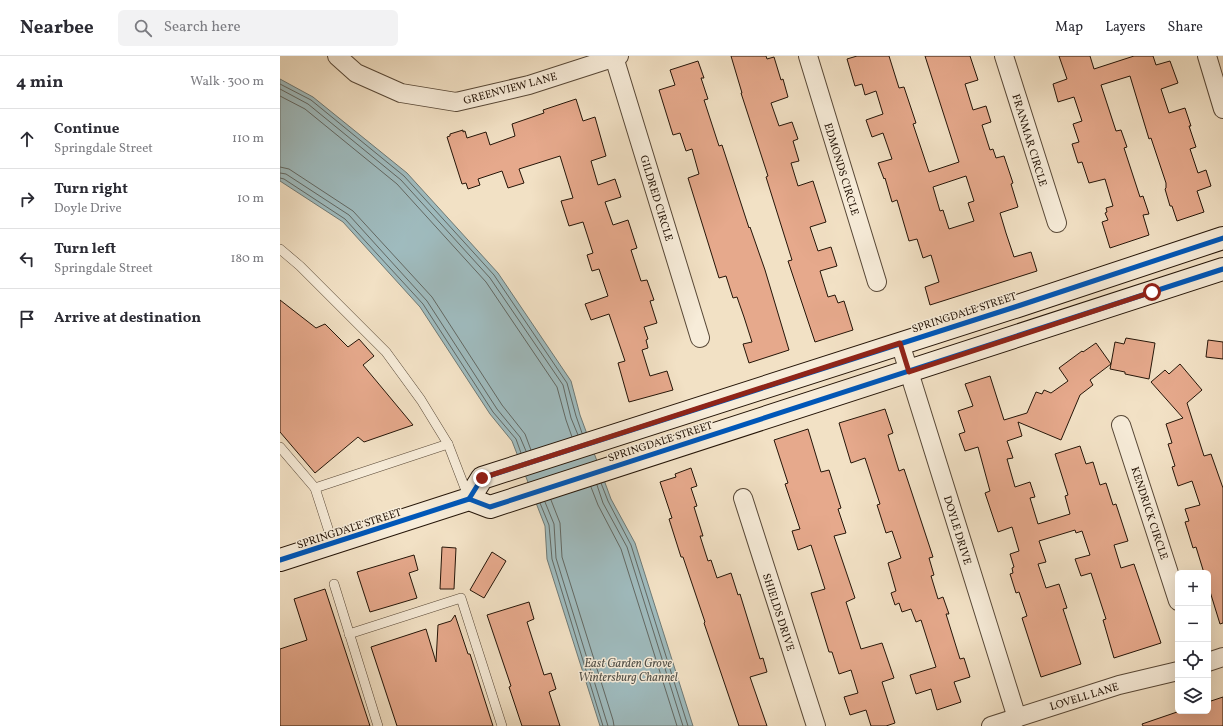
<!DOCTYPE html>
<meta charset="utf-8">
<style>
body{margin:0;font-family:Vollkorn,serif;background:#f2f2f3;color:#2b2b33}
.controls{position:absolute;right:12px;bottom:12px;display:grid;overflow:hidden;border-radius:6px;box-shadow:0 4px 16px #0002}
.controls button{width:36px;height:36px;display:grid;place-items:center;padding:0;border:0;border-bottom:1px solid #e1e1e2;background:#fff;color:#2b2b33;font:20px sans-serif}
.stop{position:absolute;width:12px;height:12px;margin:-9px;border:3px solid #8f2418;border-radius:50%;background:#fff}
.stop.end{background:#8f2418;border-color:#fff;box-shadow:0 1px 4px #0008}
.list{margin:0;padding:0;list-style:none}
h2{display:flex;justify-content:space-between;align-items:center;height:52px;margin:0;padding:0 16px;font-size:17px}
h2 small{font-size:13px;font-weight:400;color:#7c7c81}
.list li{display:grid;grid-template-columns:26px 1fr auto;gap:12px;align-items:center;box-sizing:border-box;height:60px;padding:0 16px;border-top:1px solid #e1e1e2}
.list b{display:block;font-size:15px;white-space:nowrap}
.list p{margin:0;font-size:13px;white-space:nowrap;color:#7c7c81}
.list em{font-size:13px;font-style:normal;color:#7c7c81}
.icon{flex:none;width:22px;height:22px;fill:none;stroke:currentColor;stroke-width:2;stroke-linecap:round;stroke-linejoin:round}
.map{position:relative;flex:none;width:943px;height:670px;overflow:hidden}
header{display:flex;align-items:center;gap:24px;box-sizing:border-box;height:56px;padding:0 20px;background:#fff;border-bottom:1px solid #e1e1e2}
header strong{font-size:19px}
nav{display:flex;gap:22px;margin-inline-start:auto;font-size:14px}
.search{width:280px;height:36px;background:#f2f2f3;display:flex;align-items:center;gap:10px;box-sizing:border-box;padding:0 14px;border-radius:6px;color:#7c7c81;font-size:15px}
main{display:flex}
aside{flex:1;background:#fff}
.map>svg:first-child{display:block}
.water{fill:#9fbbbe;stroke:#6e7975}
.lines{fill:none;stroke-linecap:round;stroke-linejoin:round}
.shore{stroke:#626863;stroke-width:1}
.building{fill:#e6a98c;stroke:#251508;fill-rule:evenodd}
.lane-casing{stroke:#584837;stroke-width:10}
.street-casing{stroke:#584837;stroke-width:20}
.secondary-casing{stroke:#251508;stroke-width:24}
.lane{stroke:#f7ecd9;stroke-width:9}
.street{stroke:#f7ecd9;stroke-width:18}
.secondary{stroke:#f7ecd9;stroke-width:22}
.cycleway-casing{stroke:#f7ecd9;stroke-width:8}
.cycleway{stroke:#0057b8;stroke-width:5}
.route{stroke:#8f2418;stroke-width:5}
.labels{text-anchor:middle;stroke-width:3;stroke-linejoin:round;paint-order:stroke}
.street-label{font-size:11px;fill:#251508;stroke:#f7ecd9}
.water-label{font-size:12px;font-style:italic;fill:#504f48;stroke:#f7ecd9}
</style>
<header>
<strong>Nearbee</strong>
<div class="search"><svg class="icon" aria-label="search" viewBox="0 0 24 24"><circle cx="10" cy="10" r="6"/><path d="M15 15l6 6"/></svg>Search here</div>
<nav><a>Map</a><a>Layers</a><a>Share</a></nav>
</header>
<main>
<aside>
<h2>4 min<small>Walk · 300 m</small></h2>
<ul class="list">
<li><svg class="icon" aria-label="ahead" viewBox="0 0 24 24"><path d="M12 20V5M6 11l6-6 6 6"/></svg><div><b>Continue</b><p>Springdale Street</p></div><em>110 m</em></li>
<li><svg class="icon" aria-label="right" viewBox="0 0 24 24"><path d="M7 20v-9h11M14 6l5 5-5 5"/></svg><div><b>Turn right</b><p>Doyle Drive</p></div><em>10 m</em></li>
<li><svg class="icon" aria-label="left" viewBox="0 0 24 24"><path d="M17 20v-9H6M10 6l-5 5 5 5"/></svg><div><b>Turn left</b><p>Springdale Street</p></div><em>180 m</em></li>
<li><svg class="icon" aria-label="arrive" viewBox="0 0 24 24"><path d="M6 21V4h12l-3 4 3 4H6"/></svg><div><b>Arrive at destination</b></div></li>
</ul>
</aside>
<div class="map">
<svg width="943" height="670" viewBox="0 0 943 670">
<rect width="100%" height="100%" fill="#f2e1c5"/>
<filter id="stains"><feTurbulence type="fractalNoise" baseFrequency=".005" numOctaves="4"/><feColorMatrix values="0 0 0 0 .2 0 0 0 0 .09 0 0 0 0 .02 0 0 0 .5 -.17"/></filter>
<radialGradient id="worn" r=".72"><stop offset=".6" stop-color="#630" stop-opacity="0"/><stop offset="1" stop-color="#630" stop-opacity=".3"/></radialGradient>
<path class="water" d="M0 23 33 41 127 117 218 217 291 325 300 359 331 443 355 487 413 670H320L267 503 265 470 232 385 210 358 140 251 63 166 0 125Z"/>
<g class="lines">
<g class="shore">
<path d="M0 28 31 44 124 120 214 219 287 327 296 360 302 377"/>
<path d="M0 33 28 48 121 124 210 222 283 329 291 362 298 379"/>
<path d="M0 40 25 53 117 128 206 226 277 331 286 364 292 381"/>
<path d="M0 111 9 113 73 155 152 241 222 349 245 378 251 394"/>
<path d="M0 117 6 118 69 159 147 245 217 353 240 381 246 395"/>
<path d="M0 122 4 123 65 163 143 248 213 356 236 383 241 397"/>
<path d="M321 427 328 445 351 489 408 670"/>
<path d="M317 429 323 447 347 491 403 670"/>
<path d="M311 431 318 449 341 493 397 670"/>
<path d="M271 444 280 467 282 501 333 664 334 670"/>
<path d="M265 446 274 468 276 502 328 670"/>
<path d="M260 447 269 469 272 503 323 670"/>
</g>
</g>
<g class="building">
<path d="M451 0H486L487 3 494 1 501 24 503 23 508 41 491 47 499 70 512 66 518 83 513 85 519 105 511 107 518 130 533 125 546 166 530 171 538 195 551 191 557 210 540 215 548 241 555 239 558 247 564 245 573 274 535 286 508 205 512 204 486 121 488 120 461 37H462Z"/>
<path d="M577 0H609L619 32 624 31 636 67 633 68 649 116 679 106 645 0H690L698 24 685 28 693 54 706 50 711 66 702 69 710 94 713 93 716 102 724 100 733 127 731 128 738 151 720 157 726 177 734 201 751 196 757 215 650 249 645 231 659 226 651 199 643 202 637 183 629 185 617 144 612 146 605 122 604 123 598 107 612 103 603 77 592 81 586 64 603 58 596 35 585 39 582 28 575 30 567 3ZM686 120 694 145 688 147 694 165 669 173 663 154 660 155 653 131Z"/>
<path d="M779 0H810L814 13 854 0H873L876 9 890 5 898 27 881 33 889 57 905 52 911 70H909L916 91 910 93 918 117 926 114 931 130 917 135 924 156 897 165 892 150H890L885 133 886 132V127L871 82 869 83 850 20 821 29 836 75 841 74 847 91 844 92 860 141 863 140 869 158 863 159 869 179 830 192 822 166 828 164 825 157 827 156 826 152 833 150 825 123 809 127 802 106 798 107 792 88 799 86 793 68 802 65 794 41 778 46 773 28 787 23Z"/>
<path d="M418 5 424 22H421L428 43 424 44 439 90 442 89 469 172 470 171 485 214 509 294 469 307 463 288 472 286 464 261 457 241 453 242 446 220 439 222 408 122 419 118 412 93 406 95 400 77 393 79 379 34 395 29 390 14Z"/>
<path d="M296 43 303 65 315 61 326 100 311 105 318 129 335 123 341 141 325 146 333 169 348 164 357 192 351 194 361 225 367 224 374 244 370 245 377 267 364 271 368 283 366 284 368 292 362 294 370 320 387 315 393 334 349 346 338 307 345 305 329 258 311 264 305 248 328 240 319 213 312 215 307 199 313 197 303 166 289 170 281 145 293 142 280 100 239 113 244 127 228 132 222 115 198 123 200 129 188 133 186 127 182 128 167 81 170 80V78L183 74V76L185 75 187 82 206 76 210 89 235 80 232 68 264 57 263 54Z"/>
<path d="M0 244 36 272 45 268 68 291 79 283 94 300 83 309 133 369 84 386 78 381 35 417 0 376Z"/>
<path d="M846 282 875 287 869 323 845 318V316L830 313 831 308 810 324 813 329 800 339 781 384 738 366 742 380 727 385 733 402 727 403 735 431 750 426 755 441 750 442 758 468 790 458 785 440 788 439 775 398 800 390 806 408 813 406 820 429 826 427 833 449 836 448 848 485 834 489 841 512 854 508 881 587 834 602 823 564 826 563 811 517 801 520 795 503 810 499 802 475 796 477 795 474 759 485 766 506 758 508 766 532 779 528 787 552 783 553 801 608 761 621 742 562 747 560 739 536 736 537 730 518 733 517 732 512 734 511 730 498 739 495 732 471 718 476 705 437 710 435 698 391 685 395 679 378 685 376 678 355 693 350 685 328 710 320 724 364 747 357 756 336 762 338 764 334 771 337 788 325 779 312 802 295 803 296 816 287 831 308 835 286 844 288Z"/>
<path d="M928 284 943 286V303L926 301Z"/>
<path d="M900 308 922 334 907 347 924 400 931 398 943 432V567L940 568 928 529V517H924L916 491 913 492 905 466 909 465 905 453 920 449 912 425 898 430 892 411 895 410 888 388 892 387 886 368 903 362 871 326 885 314 889 318Z"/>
<path d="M605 353 613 377 608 379 619 415 624 413 653 501 649 502 654 519 651 520 658 543 663 541 669 558H666L680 603 684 602 690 621 674 626 681 646 657 654 651 633 636 638 630 619 656 611 641 564 636 566 631 553 622 556 619 547 615 549 611 537 616 535 608 507 621 502 612 475 606 477 597 449 600 448 585 402 571 407 559 367Z"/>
<path d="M528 373 541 416 549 414 561 452 558 453 566 477 554 480 575 542 566 546 581 593 602 587 614 622 602 626 615 667 606 670H591L586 654 570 659 564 641 578 637 571 614 559 618 552 596H549L531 537 545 533 531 489 518 494 512 475 520 473 505 428 508 427 494 384Z"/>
<path d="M411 412 417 430 411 432 417 450 414 451 423 480H420L428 505 431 504 437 522 451 517 458 539 460 538 480 603 483 602 487 616 470 621 487 670H459L424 567 425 566 403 501H401L389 463 392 462 380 426 396 421 395 418Z"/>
<path d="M162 491 176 492 174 533H160Z"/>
<path d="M212 496 226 505 204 542 190 534Z"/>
<path d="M134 499 138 514 129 517 137 542 90 556 77 516Z"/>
<path d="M45 533 90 670H0V593L27 584 14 543Z"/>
<path d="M249 546 254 563 247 566 264 619 271 617 276 633 269 636 280 670H242L229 631 231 630 207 559Z"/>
<path d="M175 559 188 598H190L213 670H117L91 591 146 573 156 606 158 569 171 565Z"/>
<path d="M943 641V670H863L862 668 900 655H928V646Z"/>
</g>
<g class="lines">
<defs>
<g id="lane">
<path d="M0 193 20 210 106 296 141 344 168 388 188 440"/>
<path d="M0 391 35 432 53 488"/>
<path d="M35 432 168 388"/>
<path d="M54 528 98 670"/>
<path d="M69 578 181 542 222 670"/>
</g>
<g id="street">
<path d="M57 0 76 17 121 37 176 46 249 29 339 0"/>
<path d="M528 0 597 226"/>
<path d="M724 0 777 167"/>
<path d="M927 0 943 53"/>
<path d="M334 1 420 282"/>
<path d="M620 287 737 662"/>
<path d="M841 369 898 545"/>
<path d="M463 442 536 670"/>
<path d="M928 606 943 601"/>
<path d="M711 670 839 629 898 615"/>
</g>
<g id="secondary">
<path d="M189 443 202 422 738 250 943 182"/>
<path d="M0 504 189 443 210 451 943 213"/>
</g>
</defs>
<use href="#lane" class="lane-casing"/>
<use href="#street" class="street-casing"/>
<use href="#secondary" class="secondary-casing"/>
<use href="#lane" class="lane"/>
<use href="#street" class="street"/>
<use href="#secondary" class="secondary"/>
<defs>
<g id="cycleway">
<path d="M189 443 202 422 738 250 943 182"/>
<path d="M0 504 189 443 210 451 943 213"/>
</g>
</defs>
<use href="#cycleway" class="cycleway-casing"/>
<use href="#cycleway" class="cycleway"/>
</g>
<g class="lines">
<path class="route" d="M202 422 620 287 629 316 872 236"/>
</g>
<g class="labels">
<g class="street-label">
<text transform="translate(230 32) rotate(-15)" y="4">GREENVIEW LANE</text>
<text transform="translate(750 84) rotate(73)" y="4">FRANMAR CIRCLE</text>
<text transform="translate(562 113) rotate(73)" y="4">EDMONDS CIRCLE</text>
<text transform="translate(377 142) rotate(73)" y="4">GILDRED CIRCLE</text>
<text transform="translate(684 256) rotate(-18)" y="4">SPRINGDALE STREET</text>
<text transform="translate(380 385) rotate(-18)" y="4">SPRINGDALE STREET</text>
<text transform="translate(870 457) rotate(72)" y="4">KENDRICK CIRCLE</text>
<text transform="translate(69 472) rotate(-18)" y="4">SPRINGDALE STREET</text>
<text transform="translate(678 474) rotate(73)" y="4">DOYLE DRIVE</text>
<text transform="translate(499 556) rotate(72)" y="4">SHIELDS DRIVE</text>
<text transform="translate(804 640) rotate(-17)" y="4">LOVELL LANE</text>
</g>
<g class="water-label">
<text x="348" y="611">East Garden Grove<tspan x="348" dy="14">Wintersburg Channel</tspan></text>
</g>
</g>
<rect width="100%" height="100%" filter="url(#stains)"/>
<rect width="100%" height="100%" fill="url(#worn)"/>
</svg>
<div class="controls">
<button>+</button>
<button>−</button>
<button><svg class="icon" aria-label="locate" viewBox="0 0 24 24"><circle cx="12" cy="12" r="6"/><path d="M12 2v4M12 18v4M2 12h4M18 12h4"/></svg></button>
<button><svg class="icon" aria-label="layers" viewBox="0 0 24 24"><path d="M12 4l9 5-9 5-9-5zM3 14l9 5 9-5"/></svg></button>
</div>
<div class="stop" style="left:872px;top:236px"></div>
<div class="stop end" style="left:202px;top:422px"></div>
</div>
</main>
